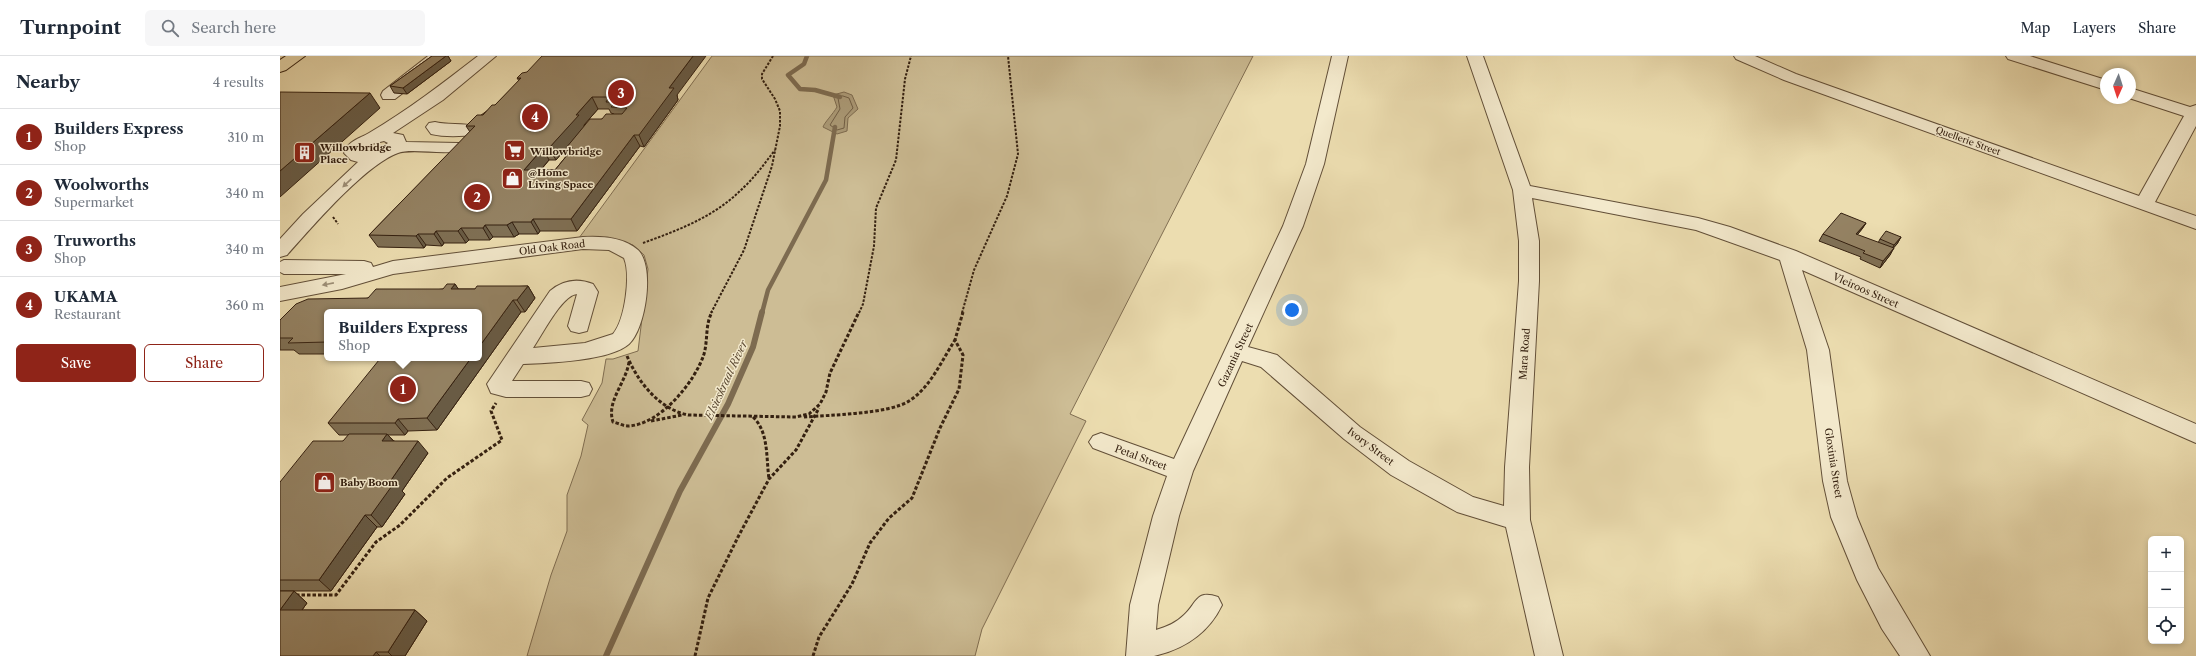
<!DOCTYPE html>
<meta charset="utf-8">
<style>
body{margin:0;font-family:"Libre Caslon Text",serif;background:#f6f6f7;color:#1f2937}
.controls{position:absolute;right:12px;bottom:12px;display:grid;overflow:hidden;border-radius:6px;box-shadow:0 2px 6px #0003}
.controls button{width:36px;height:36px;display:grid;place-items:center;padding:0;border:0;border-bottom:1px solid #e0e1e3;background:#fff;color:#1f2937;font:20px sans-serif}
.compass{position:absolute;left:1820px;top:12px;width:36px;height:36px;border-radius:50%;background:#fff;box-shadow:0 2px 6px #0003;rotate:183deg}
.you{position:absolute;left:1012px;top:254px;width:14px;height:14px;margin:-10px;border:3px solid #fff;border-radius:50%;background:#1a73e8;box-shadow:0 0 0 6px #1a73e833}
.badge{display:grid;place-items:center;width:26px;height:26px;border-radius:50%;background:#8f2418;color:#fff;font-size:13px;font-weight:700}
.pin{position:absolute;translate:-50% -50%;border:2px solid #fff;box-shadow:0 1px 4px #0006}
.popup{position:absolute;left:44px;top:253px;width:158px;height:52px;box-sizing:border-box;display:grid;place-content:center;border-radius:6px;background:#fff;filter:drop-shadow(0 1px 3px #0005);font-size:13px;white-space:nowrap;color:#747a83}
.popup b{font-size:15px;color:#1f2937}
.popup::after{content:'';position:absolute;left:50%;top:100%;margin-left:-8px;border:8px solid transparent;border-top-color:#fff}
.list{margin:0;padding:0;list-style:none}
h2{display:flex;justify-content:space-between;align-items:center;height:52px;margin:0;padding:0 16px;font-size:17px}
h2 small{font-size:13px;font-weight:400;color:#747a83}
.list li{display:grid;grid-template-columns:26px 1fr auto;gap:12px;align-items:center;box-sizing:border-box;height:56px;padding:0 16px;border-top:1px solid #e0e1e3}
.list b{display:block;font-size:15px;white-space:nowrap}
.list p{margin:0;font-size:13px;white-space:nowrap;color:#747a83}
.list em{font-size:13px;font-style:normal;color:#747a83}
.actions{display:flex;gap:8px;padding:12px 16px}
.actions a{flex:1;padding:9px 0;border:1px solid #8f2418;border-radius:6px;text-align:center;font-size:14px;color:#8f2418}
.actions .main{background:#8f2418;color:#fff}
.icon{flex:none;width:22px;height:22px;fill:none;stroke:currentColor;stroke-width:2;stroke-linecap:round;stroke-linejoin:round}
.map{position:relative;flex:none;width:1916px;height:600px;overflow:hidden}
header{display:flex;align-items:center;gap:24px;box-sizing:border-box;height:56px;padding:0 20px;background:#fff;border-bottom:1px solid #e0e1e3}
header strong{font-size:19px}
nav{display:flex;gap:22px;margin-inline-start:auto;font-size:14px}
.search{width:280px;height:36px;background:#f6f6f7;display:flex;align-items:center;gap:10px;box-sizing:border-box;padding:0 14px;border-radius:6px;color:#747a83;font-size:15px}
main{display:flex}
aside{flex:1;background:#fff}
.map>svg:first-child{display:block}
.green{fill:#cdbd95;stroke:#806e52}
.water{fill:#ad9d7a;stroke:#7d6b50}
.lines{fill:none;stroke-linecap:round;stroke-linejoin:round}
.shore{stroke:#705e45;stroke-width:1}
.stream-far1{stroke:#7d6b50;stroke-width:4.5}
.stream{stroke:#7d6b50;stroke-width:6}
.minor-casing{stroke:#624f38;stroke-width:2}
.major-casing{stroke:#342010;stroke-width:2}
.path-far1{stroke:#342010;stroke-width:2;stroke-dasharray:2.5 1.5;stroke-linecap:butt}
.path{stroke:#342010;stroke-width:3;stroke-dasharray:3.5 2;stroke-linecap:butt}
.minor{fill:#f3e9cc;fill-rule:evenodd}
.major{fill:#ecddb0;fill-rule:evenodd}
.wall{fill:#7f7055;stroke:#342010;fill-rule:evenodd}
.shaded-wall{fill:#685b45;stroke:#342010}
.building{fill:#948263;stroke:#342010;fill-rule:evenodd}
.oneway{fill:#9d8f77}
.labels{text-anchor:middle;stroke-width:3;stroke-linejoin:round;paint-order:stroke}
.far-street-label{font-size:9px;fill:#342010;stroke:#f3e9cc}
.poi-label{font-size:10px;font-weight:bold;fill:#342010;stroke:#f3e9cc;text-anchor:start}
.street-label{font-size:10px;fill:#342010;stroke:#f3e9cc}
.water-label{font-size:11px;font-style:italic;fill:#5e4c35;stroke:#f3e9cc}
</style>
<header>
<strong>Turnpoint</strong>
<div class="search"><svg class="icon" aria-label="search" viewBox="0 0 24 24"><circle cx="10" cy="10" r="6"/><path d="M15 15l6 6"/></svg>Search here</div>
<nav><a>Map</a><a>Layers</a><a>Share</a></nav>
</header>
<main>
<aside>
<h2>Nearby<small>4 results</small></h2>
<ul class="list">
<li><span class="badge">1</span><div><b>Builders Express</b><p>Shop</p></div><em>310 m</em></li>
<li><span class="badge">2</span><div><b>Woolworths</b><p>Supermarket</p></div><em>340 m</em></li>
<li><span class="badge">3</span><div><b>Truworths</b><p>Shop</p></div><em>340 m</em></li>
<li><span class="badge">4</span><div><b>UKAMA</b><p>Restaurant</p></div><em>360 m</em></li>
</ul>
<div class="actions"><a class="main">Save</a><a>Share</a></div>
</aside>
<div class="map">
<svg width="1916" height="600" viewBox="0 0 1916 600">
<rect width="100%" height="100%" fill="#ecddb0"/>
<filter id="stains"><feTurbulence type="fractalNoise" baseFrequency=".005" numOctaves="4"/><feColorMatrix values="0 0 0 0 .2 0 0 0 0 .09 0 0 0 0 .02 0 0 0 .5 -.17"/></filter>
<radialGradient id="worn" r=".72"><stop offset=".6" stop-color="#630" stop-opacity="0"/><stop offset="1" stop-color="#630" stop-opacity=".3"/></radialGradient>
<path class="green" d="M432 0H973L790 358 806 365 702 573 695 600H247L271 519 287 475V439L301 400 308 369 302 364 322 327 326 303H333L358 295 368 213 364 199 353 189 338 184 299 182Z"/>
<path class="water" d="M564 36 572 39 578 53 568 62 567 75 557 78 543 71C544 67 553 58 557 51L553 39Z"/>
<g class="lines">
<path class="shore" d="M563 40 569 42 573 52 565 61 564 72 557 74 550 69 560 53 558 42Z"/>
<g class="stream-far1">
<path d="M527 0 524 8 508 19 520 33 535 34 560 41"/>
<path d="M482 257 488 234 546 124 555 71"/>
</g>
<path class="stream" d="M326 600 400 435 448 348 473 291 482 256"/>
<defs>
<g id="minor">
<path d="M148 0H165L155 12 115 43H103L101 39 103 35Z"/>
<path d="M198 0H216L163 44 113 77 123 79 126 86 179 87 182 91 179 95C162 99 131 92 118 97 85 109 32 171 7 199L0 201V183L23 158 78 106 71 104 64 97C69 84 79 83 89 77 128 54 163 27 198 0ZM104 85 108 87 96 95 82 96 92 88Z"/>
<path d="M1052 0H1068L1044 108 1023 170 968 291 997 299 1080 371 1129 405 1193 441 1224 450 1225 411 1239 225V185L1233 134 1187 0H1203L1250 130 1418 162 1450 171 1516 195 1916 368V387L1522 214 1549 294 1567 425 1577 461 1598 512 1650 600H1620L1602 573 1577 524 1551 461 1543 425 1527 294 1500 204 1416 174 1252 142 1259 185V225L1249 411 1250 464 1283 600H1255L1226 471 1177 456 1111 419 1064 383 981 311 962 305 913 415 899 460 878 549 876 574C886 571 896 567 904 559 917 547 916 533 938 541L942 549C928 578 904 593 874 600 865 600 854 600 846 600L850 549 873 460 887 420 813 392 809 386 813 380 821 377 894 403 1003 170 1026 108Z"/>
<path d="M1454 0H1475L1516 18 1859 140 1904 60 1849 42 1850 32 1910 51 1916 49V70L1875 146 1916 160V173L1504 24 1456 3Z"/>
<path d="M1726 0H1750L1826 24V34L1728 3Z"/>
<path d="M155 66C168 69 182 67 195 70L198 74 195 78C182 81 164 81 151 78L146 71 149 67Z"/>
<path d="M303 181C320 180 344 181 358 194 375 210 366 272 349 288 330 305 268 307 243 308L232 325H301L309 327 312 333 309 339 301 341H226L211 337 207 328 270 235C283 224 298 222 313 228L318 236 307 275 299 277 291 275 288 270 297 238C282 239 262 279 253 292L305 287 333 278C345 264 351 219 344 202L329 194 303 193 113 218 62 233 0 245V231L66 218H4L0 216V206L4 204 84 205 91 207 93 211 113 205Z"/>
</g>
<path id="major" d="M6 0H25L6 14 0 16V4Z"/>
</defs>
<use href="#minor" class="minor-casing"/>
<use href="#major" class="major-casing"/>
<g class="path-far1">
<path d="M53 161 58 168"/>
<path d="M363 187C399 174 436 160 463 132 475 121 485 107 495 94"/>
<path d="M431 257 464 194 492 110 500 70V55L495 43 482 23V18L493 0"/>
<path d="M579 257 583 248 594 190 596 152 616 104 625 23 631 0"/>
<path d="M682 257 694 214 727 140 738 98 728 0"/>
</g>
<g class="path">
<path d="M347 300C358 326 379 353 408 359L516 361 529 358 540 348 546 336 550 317 579 256"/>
<path d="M349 306C346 327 326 345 333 366 338 367 343 370 348 370 380 369 415 326 424 298 428 284 425 269 432 256"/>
<path d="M473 361C489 376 486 402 489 423"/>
<path d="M524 361C549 359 609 358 629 345 650 332 662 304 675 284"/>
<path d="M371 365 402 359"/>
<path d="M16 539H56L96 486 120 469 167 422 222 384 211 355 216 347"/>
<path d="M415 600 428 542 458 481 489 423 516 394 539 352"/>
<path d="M533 600 539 581 572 528 590 487 609 462 632 442 660 372 679 333 683 299 675 284 683 256"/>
</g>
<use href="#minor" class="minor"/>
<use href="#major" class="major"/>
</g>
<g class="wall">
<path d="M152 0H168L171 5 127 38 114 37 110 30Z"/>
<path d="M237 22 397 39 398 44 364 91 360 90 297 175H260L258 178H239L234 181H213L210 184H189L186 187H164L162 190 146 189 144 192 98 191 89 179 190 76 186 70 215 49 239 25ZM318 53H329L331 57 334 58 322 63 304 70V69ZM286 92 288 98 275 114H261L269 104H276Z"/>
<path d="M1586 167 1582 173 1577 179 1598 187 1600 183 1621 181 1617 188 1613 192 1610 199 1600 212 1580 203 1581 201 1539 185 1543 178Z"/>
<path d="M175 228 178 233H195L248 230 255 242 245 256H241L157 374 128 375 125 379H108L114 385 148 397 122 435 125 438 102 471H97L51 535H0V426L63 385 69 379H59L48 367 104 303 199 256H47V298H19L14 294H0V264L88 242 163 233Z"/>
<path d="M14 535 27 547 22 554H135L147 565 125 600H0Z"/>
</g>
<g class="shaded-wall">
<path d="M166 0H168L171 5 127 38 123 32Z"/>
<path d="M413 0H426L397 39 398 44 364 91 359 79 389 32Z"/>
<path d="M90 37 100 52 0 141V115Z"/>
<path d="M312 41 318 53 304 69V71L276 104 269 92 296 59Z"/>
<path d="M354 79 360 90 297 175 291 163Z"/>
<path d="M263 92 269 104 251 125 244 114Z"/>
<path d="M253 163 260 175 258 178 251 166Z"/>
<path d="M232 166 239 178 234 181 227 169Z"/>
<path d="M1586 167 1582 173 1572 185 1576 178Z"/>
<path d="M205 169 213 181 210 184 203 172Z"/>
<path d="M181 172 189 184 186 187 178 175Z"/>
<path d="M156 175 164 187 162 190 154 178Z"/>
<path d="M138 178 146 189 144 192 136 180Z"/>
<path d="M1621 181 1617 188 1611 195 1614 189Z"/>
<path d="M1614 192 1610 199 1600 212 1603 205Z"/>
<path d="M175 228 183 240 171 233Z"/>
<path d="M248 230 255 242 245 256 237 244Z"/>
<path d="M233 244 241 256 157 374 147 362 191 302H199V291Z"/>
<path d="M118 363 128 375 125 379 115 367Z"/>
<path d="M107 378 118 390 102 385Z"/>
<path d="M138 385 148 397 122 435 125 438 102 471 91 459 109 427Z"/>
<path d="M85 459 97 471 51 535 39 524Z"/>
<path d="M14 535 27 547 14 565 0 554Z"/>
<path d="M135 554 147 565 125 600H112L108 596Z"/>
<path d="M96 596 100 600H93Z"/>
</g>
<g class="building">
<path d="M152 0H166L123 32 110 30Z"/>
<path d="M262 0H413L389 32H394L359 79H354L291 163H253L251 166H232L227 169H205L203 172H181L178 175H156L154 178H138L136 180 89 179 195 70H186L197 59H203L212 49H215L241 22H237L242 17 247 16ZM312 41H329L326 46H336L331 51 347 52 342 58H326L322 63H310L286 92H293L275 114H244L263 92H269L299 59H296Z"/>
<path d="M0 36 90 37 0 115Z"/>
<path d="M1561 157 1586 167 1576 178 1614 192 1603 205 1583 197 1585 195 1543 178Z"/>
<path d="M1606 175 1621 181 1614 189 1600 183Z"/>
<path d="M167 228H175L171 233H195L197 230H248L237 244H233L199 291V256H47V286L8 287 13 282H0V264L16 248 28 243 88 242 96 233H163Z"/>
<path d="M105 302H191L147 362 118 363 115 367H48L99 304 104 303Z"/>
<path d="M69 378H107L102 385H138L109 427H114L91 459H85L39 524H0V426L33 385H63Z"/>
<path d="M0 535H14L0 554H135L108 596H96L93 600H0Z"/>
</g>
<defs><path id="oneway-solid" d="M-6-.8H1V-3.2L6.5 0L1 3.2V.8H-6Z"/></defs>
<g class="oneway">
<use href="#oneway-solid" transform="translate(67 127) rotate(137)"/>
<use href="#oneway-solid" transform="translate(48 228) rotate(169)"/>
</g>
<defs>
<symbol id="supermarket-square" viewBox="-11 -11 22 22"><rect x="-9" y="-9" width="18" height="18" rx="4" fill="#8f2418" stroke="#f3e9cc"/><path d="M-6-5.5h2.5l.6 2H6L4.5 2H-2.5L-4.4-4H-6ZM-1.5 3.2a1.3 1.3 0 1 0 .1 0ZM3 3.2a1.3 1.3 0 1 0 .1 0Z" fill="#fff"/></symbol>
<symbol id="building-square" viewBox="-11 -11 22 22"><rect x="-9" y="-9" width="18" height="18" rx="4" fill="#8f2418" stroke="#f3e9cc"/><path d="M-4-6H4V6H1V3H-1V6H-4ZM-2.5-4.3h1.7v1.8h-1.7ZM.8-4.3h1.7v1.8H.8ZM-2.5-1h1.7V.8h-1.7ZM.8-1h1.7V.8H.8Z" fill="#fff"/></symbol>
<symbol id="shop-square" viewBox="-11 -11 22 22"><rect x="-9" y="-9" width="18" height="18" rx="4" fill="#8f2418" stroke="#f3e9cc"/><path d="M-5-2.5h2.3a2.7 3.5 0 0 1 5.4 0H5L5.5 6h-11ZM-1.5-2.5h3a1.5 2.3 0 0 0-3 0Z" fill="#fff"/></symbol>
</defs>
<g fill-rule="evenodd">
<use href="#supermarket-square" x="222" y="82" width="25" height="25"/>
<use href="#building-square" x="12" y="84" width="25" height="25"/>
<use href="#shop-square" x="220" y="110" width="25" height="25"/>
<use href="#shop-square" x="32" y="414" width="25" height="25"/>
</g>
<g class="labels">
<g class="far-street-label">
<text transform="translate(1688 85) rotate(20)" y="3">Quellerie Street</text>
</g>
<g class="poi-label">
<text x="40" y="95">Willowbridge<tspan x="40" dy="12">Place</tspan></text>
<text x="250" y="99">Willowbridge</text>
<text x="248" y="120">@Home<tspan x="248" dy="12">Living Space</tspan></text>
<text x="60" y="430">Baby Boom</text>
</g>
<g class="street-label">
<text transform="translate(272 191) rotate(-7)" y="4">Old Oak Road</text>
<text transform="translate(1586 234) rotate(24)" y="4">Vleiroos Street</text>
<text transform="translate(1244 298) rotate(-86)" y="4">Mara Road</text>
<text transform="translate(955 299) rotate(-65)" y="4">Gazania Street</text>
<text transform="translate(1091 390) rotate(37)" y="4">Ivory Street</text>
<text transform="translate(861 401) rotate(20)" y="4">Petal Street</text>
<text transform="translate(1554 407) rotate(81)" y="4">Gloxinia Street</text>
</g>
<g class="water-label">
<text transform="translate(446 324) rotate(-65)" y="4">Elsieskraal River</text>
</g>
</g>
<rect width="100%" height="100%" filter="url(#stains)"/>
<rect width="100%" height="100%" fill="url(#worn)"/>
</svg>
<div class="controls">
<button>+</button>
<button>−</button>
<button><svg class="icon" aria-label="locate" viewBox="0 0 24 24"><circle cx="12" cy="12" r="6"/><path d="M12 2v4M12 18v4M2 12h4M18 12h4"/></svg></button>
</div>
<svg class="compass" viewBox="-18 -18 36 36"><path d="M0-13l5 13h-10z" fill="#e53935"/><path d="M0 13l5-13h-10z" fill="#747a83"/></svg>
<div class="you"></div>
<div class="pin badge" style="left:123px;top:333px">1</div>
<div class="popup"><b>Builders Express</b>Shop</div>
<div class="pin badge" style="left:197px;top:141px">2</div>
<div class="pin badge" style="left:341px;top:37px">3</div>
<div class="pin badge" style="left:255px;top:61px">4</div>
</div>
</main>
